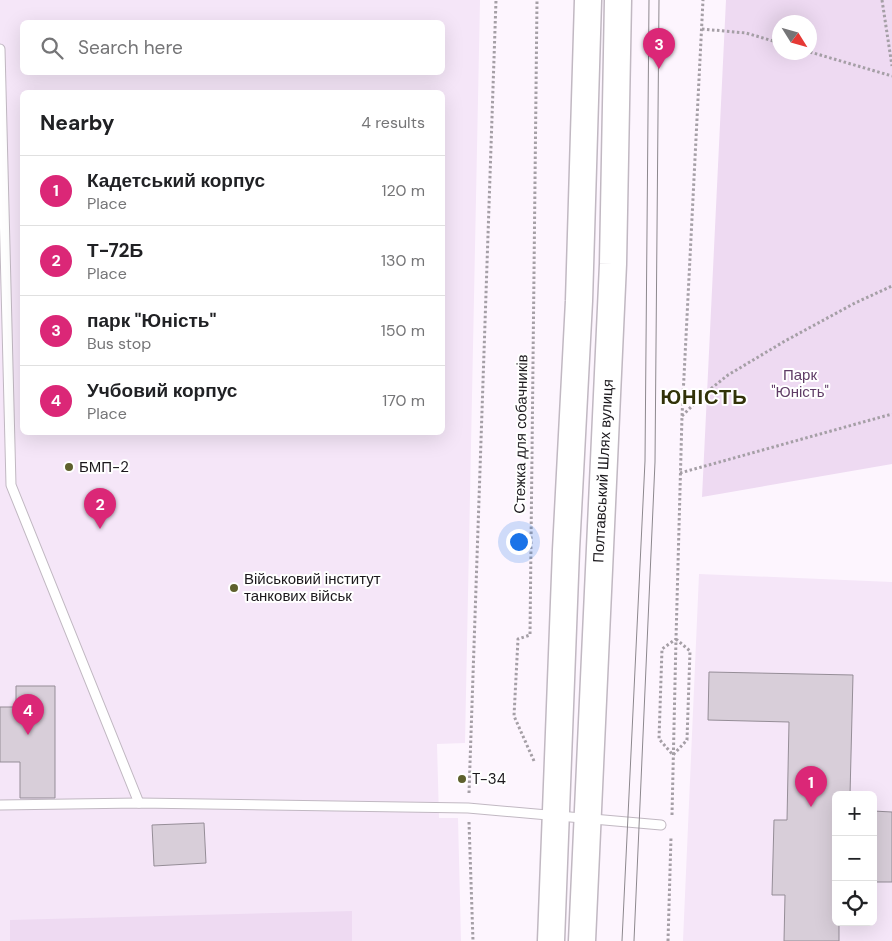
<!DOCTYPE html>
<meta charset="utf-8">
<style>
body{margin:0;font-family:"DM Sans",sans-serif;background:#f2f2f2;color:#202124}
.controls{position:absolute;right:15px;bottom:15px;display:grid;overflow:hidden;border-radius:8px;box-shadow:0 5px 20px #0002}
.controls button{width:45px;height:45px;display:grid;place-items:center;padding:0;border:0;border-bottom:1px solid #e0e0e0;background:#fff;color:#202124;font:25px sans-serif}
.compass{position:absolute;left:772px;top:15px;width:45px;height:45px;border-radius:50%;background:#fff;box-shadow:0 5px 20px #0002;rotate:127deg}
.you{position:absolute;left:518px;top:541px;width:18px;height:18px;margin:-12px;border:4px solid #fff;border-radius:50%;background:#1a73e8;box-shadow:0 0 0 8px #1a73e833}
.badge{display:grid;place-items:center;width:32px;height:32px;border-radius:50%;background:#db2777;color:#fff;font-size:16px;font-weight:700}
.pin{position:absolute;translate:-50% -41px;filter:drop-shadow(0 1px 2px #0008)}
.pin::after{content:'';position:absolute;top:26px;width:18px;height:15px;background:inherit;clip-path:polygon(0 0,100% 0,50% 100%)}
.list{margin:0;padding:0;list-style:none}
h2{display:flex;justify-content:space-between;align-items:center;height:65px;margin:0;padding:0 20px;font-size:21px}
h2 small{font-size:16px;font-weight:400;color:#757577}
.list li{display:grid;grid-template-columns:32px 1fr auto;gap:15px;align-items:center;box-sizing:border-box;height:70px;padding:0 20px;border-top:1px solid #e0e0e0}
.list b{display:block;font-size:19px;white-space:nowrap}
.list p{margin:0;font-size:16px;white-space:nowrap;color:#757577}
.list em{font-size:16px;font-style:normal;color:#757577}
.icon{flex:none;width:28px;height:28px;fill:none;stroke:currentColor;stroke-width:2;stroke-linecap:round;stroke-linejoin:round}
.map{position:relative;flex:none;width:892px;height:941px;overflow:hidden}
.search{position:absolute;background:#fff;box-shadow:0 5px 20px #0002;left:20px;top:20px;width:425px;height:55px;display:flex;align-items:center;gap:12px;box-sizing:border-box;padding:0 18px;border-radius:8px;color:#757577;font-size:19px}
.panel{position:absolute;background:#fff;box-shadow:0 5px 20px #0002;left:20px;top:90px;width:425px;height:345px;border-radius:8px}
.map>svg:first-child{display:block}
.built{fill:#f5e6f8;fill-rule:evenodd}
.green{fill:#eedaf2;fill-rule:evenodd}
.building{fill:#d8ced9;stroke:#958d97}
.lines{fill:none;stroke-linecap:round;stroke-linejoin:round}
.service-casing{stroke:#c1b8c2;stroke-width:11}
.primary-casing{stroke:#c1b8c2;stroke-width:29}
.path{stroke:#a59fa6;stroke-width:3;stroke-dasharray:2.5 2.5;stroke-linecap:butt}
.service{stroke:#fff;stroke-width:9}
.primary{stroke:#fff;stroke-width:26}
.tram{stroke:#8d888e;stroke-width:1}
.poi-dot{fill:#5e602d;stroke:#fff;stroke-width:2}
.labels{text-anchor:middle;stroke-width:4;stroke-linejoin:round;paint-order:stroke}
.park-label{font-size:15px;fill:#5f3c66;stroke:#fff}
.street-label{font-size:15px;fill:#1b181c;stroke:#fff}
.poi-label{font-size:15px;fill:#1b181c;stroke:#fff;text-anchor:start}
.district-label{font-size:20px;font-weight:bold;letter-spacing:1px;fill:#313208;stroke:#fff}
</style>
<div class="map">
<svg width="892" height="941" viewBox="0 0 892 941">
<rect width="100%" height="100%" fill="#fdf5fe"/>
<g class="built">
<path d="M0 0H480L465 743 437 744 439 818H458L461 941H0ZM22 22H442V72H22ZM22 92H442V432H22Z"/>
<path d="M699 574 892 582V941H683ZM836 795H873V922H836Z"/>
</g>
<g class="green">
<path d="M726 0H892V464L702 497ZM780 22H810V52H780Z"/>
<path d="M352 911V941H10V920Z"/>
</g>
<g class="building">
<path d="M709 672 853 675 850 795H836V922H839V941H784L785 895H772L774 820H787L789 722 708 720Z"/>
<path d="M16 686H55V798H20V762H0V707H16Z"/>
<path d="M873 811 892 812V882H873Z"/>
<path d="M204 823 206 863 154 866 152 825Z"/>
</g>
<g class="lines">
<defs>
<g id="service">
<path d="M0 49 11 485 139 803"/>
<path d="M0 805 139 803 468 808 661 825"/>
</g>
<g id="primary">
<path d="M551 941 566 550 579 301 588 0"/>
<path d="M582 941 613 264 618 0"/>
</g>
</defs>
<use href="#service" class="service-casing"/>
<use href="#primary" class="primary-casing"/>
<g class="path">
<path d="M882 0 892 66"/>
<path d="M702 29 746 33 780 43"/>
<path d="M810 52 892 76"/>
<path d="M682 416 703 395 728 375 785 341 855 303 892 286"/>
<path d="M680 473 892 414"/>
<path d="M676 639 690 651 687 740 673 755 659 739 662 649 676 639 682 416 703 0"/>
<path d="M534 761 514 716 518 639 530 635 537 0"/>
<path d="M469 793 496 0"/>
<path d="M672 815 676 639"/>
<path d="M469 822 473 941"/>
<path d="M668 941 671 837"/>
</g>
<use href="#service" class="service"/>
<use href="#primary" class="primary"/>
<g class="tram">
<path d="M622 941 645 461 649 0"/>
<path d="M634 941 655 462 659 0"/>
</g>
</g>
<g class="poi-dot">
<circle cx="69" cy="467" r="5"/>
<circle cx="234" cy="588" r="5"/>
<circle cx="462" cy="779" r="5"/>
</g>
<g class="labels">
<g class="park-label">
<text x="800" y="380">Парк<tspan x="800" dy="17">"Юність"</tspan></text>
</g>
<g class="street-label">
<text transform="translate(521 434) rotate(-89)" y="5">Стежка для собачників</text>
<text transform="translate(603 471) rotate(-87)" y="5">Полтавський Шлях вулиця</text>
</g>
<g class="poi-label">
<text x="79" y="472">БМП-2</text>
<text x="244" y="584">Військовий інститут<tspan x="244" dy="17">танкових військ</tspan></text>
<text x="472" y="784">T-34</text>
</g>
<g class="district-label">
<text x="704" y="404">ЮНІСТЬ</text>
</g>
</g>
</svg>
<div class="controls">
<button>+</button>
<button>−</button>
<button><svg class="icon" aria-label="locate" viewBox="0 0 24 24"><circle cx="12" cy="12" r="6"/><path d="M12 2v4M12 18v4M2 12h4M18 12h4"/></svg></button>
</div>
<svg class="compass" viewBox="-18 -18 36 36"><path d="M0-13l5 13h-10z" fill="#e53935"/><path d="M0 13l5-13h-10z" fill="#757577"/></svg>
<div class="you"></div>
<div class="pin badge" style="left:811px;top:807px">1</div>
<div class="pin badge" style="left:100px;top:529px">2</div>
<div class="pin badge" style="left:659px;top:69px">3</div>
<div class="pin badge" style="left:28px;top:735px">4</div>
<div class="search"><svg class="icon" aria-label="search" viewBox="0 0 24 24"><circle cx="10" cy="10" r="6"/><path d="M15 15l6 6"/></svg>Search here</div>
<section class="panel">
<h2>Nearby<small>4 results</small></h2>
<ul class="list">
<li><span class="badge">1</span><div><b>Кадетський корпус</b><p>Place</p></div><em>120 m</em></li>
<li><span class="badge">2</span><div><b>Т-72Б</b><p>Place</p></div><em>130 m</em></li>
<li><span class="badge">3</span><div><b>парк &quot;Юність&quot;</b><p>Bus stop</p></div><em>150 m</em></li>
<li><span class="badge">4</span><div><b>Учбовий корпус</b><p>Place</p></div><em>170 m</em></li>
</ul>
</section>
</div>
